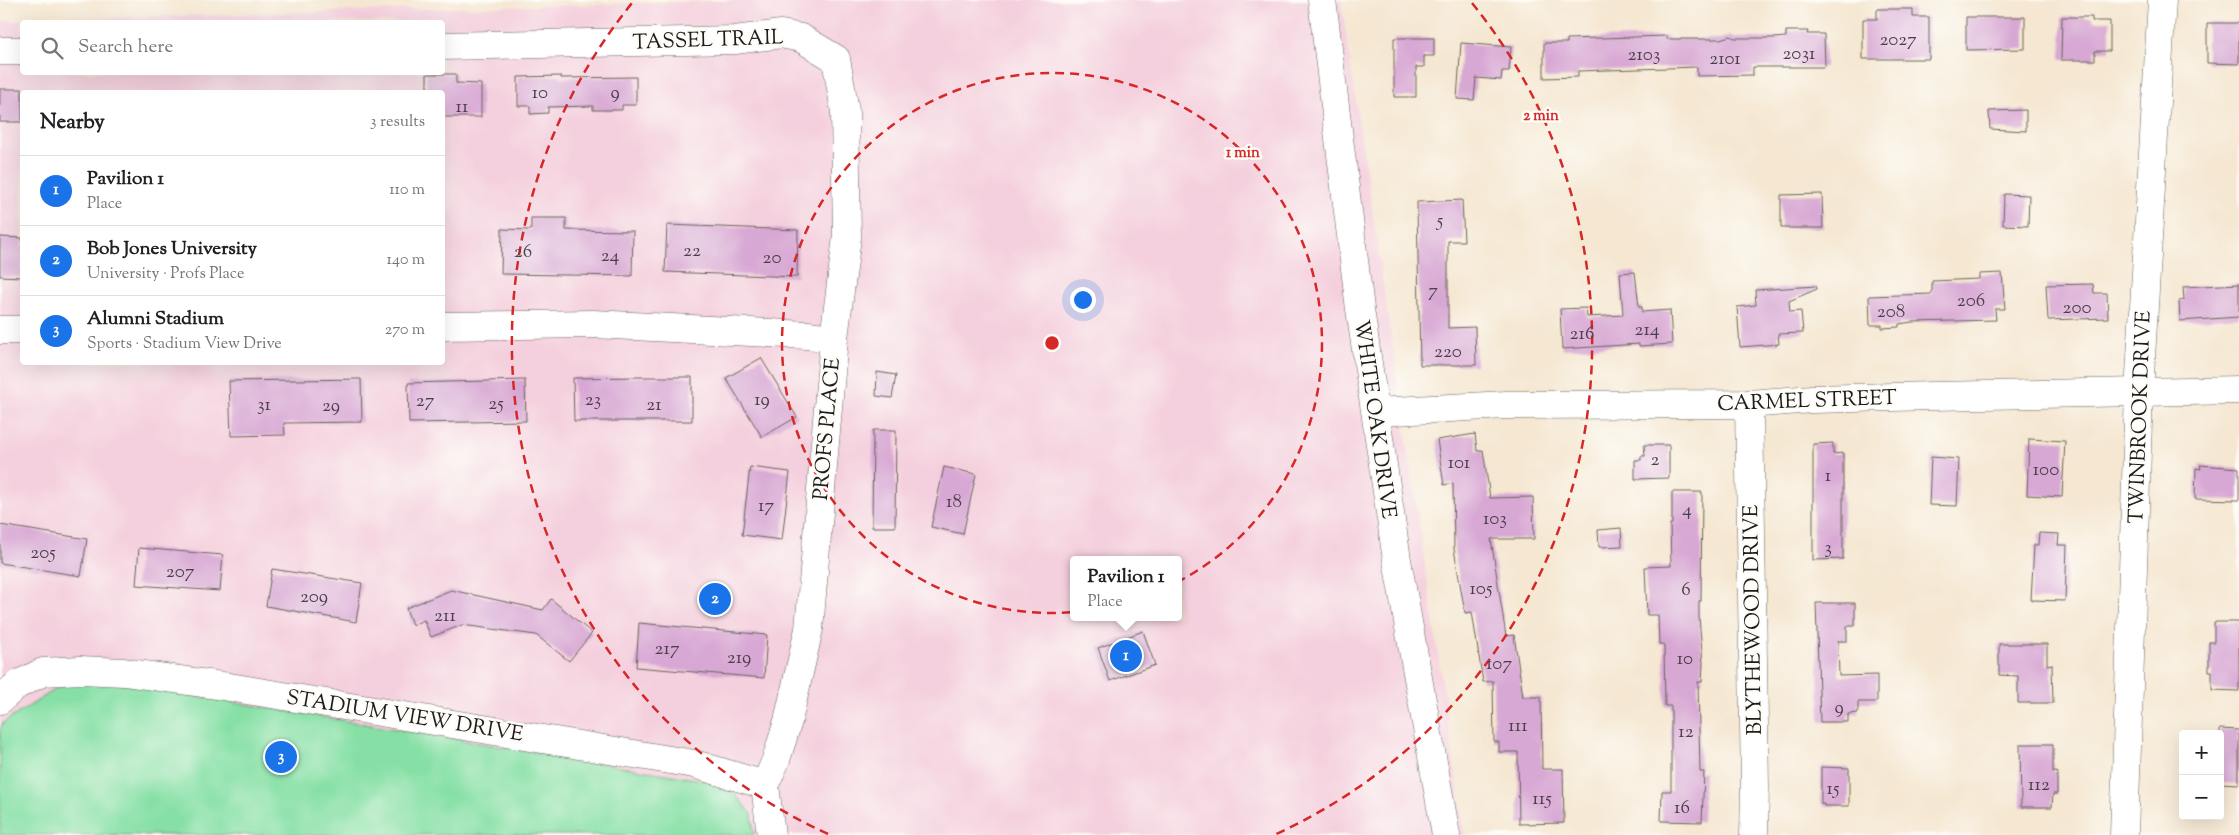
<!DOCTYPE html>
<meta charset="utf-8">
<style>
body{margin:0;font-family:"Sorts Mill Goudy",serif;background:#f6f6f6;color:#202124}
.controls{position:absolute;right:15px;bottom:15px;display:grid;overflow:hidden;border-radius:5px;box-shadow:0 5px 20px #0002}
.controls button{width:45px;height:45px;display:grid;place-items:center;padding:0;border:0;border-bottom:1px solid #e0e0e0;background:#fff;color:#202124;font:25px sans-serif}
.you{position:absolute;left:1082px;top:299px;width:18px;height:18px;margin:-12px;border:4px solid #fff;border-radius:50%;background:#1a73e8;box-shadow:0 0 0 8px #1a73e833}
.badge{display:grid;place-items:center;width:32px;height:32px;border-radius:50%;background:#1a73e8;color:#fff;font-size:16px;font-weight:700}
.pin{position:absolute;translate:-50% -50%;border:2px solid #fff;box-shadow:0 1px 5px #0006}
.popup{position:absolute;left:1070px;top:556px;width:112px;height:65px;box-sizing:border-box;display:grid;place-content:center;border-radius:5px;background:#fff;filter:drop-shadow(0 1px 4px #0005);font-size:16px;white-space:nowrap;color:#757577}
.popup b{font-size:19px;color:#202124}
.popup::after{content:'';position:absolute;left:50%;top:100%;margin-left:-10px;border:10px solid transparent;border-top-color:#fff}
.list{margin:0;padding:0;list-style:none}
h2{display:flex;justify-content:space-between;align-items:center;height:65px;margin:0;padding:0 20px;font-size:21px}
h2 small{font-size:16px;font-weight:400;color:#757577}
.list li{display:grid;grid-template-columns:32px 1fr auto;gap:15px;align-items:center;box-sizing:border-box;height:70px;padding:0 20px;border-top:1px solid #e0e0e0}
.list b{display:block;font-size:19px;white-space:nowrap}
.list p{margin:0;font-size:16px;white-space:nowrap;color:#757577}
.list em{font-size:16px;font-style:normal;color:#757577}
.icon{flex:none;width:28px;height:28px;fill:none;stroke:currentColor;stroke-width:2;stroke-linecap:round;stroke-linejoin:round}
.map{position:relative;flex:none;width:2239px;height:835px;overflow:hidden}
.search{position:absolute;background:#fff;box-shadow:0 5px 20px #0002;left:20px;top:20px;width:425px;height:55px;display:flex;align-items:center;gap:12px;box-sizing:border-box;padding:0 18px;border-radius:5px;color:#757577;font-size:19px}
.panel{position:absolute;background:#fff;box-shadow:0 5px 20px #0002;left:20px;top:90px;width:425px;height:275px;border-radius:5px}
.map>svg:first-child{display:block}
.built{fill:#f4cfdd;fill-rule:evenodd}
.green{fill:#86e0a5;stroke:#517e60}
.building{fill:#d8a8d4}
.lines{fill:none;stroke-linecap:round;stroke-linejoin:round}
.minor-casing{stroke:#68635b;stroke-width:29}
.minor{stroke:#fff;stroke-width:28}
.ring{fill:none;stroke:#d62828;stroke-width:2.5;stroke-dasharray:9 6}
.labels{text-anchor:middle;stroke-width:5;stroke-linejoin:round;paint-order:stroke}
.number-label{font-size:19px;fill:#4b3f4a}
.street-label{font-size:21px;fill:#1c1c1c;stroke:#fdfcf7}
.centre{fill:#d62828;stroke:#fdfcf7;stroke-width:2.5}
.ring-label{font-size:15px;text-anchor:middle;font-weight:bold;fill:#d62828;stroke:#fdfcf7;stroke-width:5;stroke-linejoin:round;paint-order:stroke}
</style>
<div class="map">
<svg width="2239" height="835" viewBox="0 0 2239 835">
<rect width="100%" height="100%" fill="#fdfcf7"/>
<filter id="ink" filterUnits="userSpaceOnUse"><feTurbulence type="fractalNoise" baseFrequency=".02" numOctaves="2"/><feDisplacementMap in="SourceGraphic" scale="10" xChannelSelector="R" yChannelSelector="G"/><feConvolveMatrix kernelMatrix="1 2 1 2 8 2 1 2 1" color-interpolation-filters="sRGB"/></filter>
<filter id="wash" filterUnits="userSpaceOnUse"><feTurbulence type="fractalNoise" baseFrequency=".0096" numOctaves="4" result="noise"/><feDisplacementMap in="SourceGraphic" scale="20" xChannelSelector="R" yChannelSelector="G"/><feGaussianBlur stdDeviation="1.12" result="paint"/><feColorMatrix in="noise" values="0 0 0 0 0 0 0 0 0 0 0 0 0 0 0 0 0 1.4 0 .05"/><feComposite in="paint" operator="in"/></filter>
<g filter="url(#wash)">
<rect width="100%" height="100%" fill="#f5e7d1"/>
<path class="built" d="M750 0H1341L1465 835H0V21ZM22 22H442V72H22ZM22 92H442V362H22ZM1074 560H1178V617H1074Z"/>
<path class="green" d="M76 676 726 784 752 814 754 835H0V729L3 723Z"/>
<g id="blocks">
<g class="building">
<path d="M1877 9H1913V17H1929V59H1863V19H1877Z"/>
<path d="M1966 17H2025V49L1966 50Z"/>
<path d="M2062 17H2092V21H2110V51H2095V60H2061Z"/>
<path d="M2207 23H2239V64L2207 63Z"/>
<path d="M1786 31H1808L1807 34H1824L1825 67H1753V75L1697 76V67L1578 71V77L1544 78V43H1567V39L1667 36V39H1720L1730 36 1735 38H1774L1786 37Z"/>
<path d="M1394 38H1434V56H1424V67H1416V97H1394Z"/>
<path d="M1461 43 1511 47 1509 71H1502L1501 80 1476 78 1474 100 1457 99Z"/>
<path d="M427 74H456V83L481 84V117H442V92H427Z"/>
<path d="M561 76V78L636 77V105H622V110H593V106L548 107V113L530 114V106H518V77Z"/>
<rect x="0" y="89" width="22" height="33"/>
<path d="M2026 110V131L1990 129 1989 111Z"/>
<path d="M1822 194 1823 228H1781V195Z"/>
<path d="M2004 194 2029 195 2028 226 2003 225Z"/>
<path d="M1462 200 1464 241H1448V328L1475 327 1476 365H1420L1417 202Z"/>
<path d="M531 218H566V230L633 231 632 276 501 274 502 229 531 230Z"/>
<path d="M667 225 798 230 797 277 665 272Z"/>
<path d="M0 237 22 238V277L0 276Z"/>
<path d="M1635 272 1639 307H1642V312L1670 310 1672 344 1639 346V344L1562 349 1560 309 1586 308 1587 317 1623 315 1620 273Z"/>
<path d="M2002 273 2005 309H1995L1996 320 1912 322 1899 324V327L1882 328V325H1870L1869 296 1932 294V281L1979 279V274Z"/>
<path d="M2093 284 2094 293H2107L2108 318 2048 320 2046 285Z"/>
<path d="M2239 284V317L2180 321 2179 301 2184 300 2183 287Z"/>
<path d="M1816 286 1817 289 1789 301 1790 312 1801 311 1803 333 1778 334 1779 344 1740 347 1737 307 1756 305 1755 290Z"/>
<path d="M761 358 797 417 762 437 726 378Z"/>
<path d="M877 372 896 375 892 398 876 396Z"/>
<path d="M637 377H692V421H574L573 378Z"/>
<path d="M361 379 362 422 284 423 285 435 231 436 229 381Z"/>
<path d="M525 380 526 421 409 423 408 383Z"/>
<path d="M873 430H896L895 527H872Z"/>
<path d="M1475 434 1477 451 1483 450 1490 498 1533 497 1534 539H1491L1506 636 1514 635 1523 697H1541L1542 769H1563L1564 823 1519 824 1518 752H1499V742H1494L1493 681 1483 682 1472 612 1465 613 1454 549 1453 483 1444 485 1437 440Z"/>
<path d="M2029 439 2065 441 2062 497 2027 495Z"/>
<path d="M1833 443V454L1843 453V559L1813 560V444Z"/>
<path d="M1644 445H1669V478L1635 479V460H1641V456H1645Z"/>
<path d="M1931 457 1959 459 1957 506 1929 505Z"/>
<path d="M2200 465 2239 468V500L2195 499 2196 468 2201 469Z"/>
<path d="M750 467 790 472 782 540 742 535Z"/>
<path d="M944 467 976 474 963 534 931 527Z"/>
<path d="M1672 492H1702L1701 601H1699V617L1703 663 1702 682H1698L1700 772H1704L1702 822 1661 821 1662 791H1671V706H1665L1664 644H1659L1658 615H1647L1645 567 1671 566 1670 524H1672Z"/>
<path d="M0 525 87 539 81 576 0 563Z"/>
<path d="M1621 528 1622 546 1599 547 1598 530Z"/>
<path d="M2039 533 2059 534 2058 545H2067L2065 601 2031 600 2034 545H2038Z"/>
<path d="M139 548 223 555 220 591 136 585Z"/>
<path d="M272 569 362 583 356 622 266 606Z"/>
<path d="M451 590 543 610 551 599 592 633 569 661 536 635 462 625 431 637 424 620 412 625 406 608Z"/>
<path d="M1816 603H1855V626H1847V641H1838L1839 676 1877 675V702H1858V713L1848 714V722H1820Z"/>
<path d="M2214 622H2239V691L2212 690V671H2209V642H2214Z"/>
<path d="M639 623 767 635 764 678 636 667Z"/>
<path d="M1143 631 1155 665 1110 681 1098 648Z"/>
<path d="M1999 644H2047V665L2052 664 2053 703H2018V676L1999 675Z"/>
<path d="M2220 729 2239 730V784L2220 783Z"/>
<path d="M2020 744H2053V772H2057V794H2053L2052 807H2021Z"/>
<path d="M1821 767 1849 768V806H1824V804H1821Z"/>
</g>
</g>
</g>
<g filter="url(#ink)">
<use href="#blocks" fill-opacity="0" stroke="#68635b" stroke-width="1"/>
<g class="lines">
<defs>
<g id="minor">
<path d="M1322 0 1360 309 1397 560 1446 835"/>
<path d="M442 46 735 40 781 34 801 38 836 59 845 111 847 237 834 338 809 629 788 721 776 760 765 785"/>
<path d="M0 51H22"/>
<path d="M442 326 593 324 807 335 834 338"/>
<path d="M0 330H22"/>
<path d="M1749 404 1755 787 1754 835"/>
<path d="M1376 412 1506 405 1749 404 1812 399 1933 396 2239 390"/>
<path d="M0 700 17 685 43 672 80 670 124 672 223 686 694 764 765 785"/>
<path d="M765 785 771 835"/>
<path d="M2124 835 2139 392 2162 0"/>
</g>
</defs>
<use href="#minor" class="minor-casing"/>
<use href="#minor" class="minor"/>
</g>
</g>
<g class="ring">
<circle cx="1052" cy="343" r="270"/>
<path d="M828 834A540 540 0 0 1 632 3M1472 3A540 540 0 0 1 1276 834"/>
</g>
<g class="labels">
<g class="number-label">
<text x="1898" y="45">2027</text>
<text x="1799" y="59">2031</text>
<text x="1644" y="60">2103</text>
<text x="1725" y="64">2101</text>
<text x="540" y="98">10</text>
<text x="615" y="98">9</text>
<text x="462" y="112">11</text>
<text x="1440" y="226">5</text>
<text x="692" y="256">22</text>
<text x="523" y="257">26</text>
<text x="610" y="261">24</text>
<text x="772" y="263">20</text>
<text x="1433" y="296">7</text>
<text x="1971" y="306">206</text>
<text x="2077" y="313">200</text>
<text x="1891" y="317">208</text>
<text x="1647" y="335">214</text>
<text x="1582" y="339">216</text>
<text x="1448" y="357">220</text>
<text x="593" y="405">23</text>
<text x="762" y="405">19</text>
<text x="425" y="406">27</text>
<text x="496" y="409">25</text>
<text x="264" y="410">31</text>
<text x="654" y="410">21</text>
<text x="331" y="411">29</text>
<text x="1655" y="465">2</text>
<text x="1459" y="468">101</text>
<text x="2046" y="475">100</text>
<text x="1828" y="481">1</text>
<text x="954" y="507">18</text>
<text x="766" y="511">17</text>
<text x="1687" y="515">4</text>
<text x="1495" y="524">103</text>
<text x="1828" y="553">3</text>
<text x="43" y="558">205</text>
<text x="180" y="577">207</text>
<text x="1481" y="594">105</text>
<text x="1686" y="595">6</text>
<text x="314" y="602">209</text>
<text x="445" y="621">211</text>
<text x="667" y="654">217</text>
<text x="739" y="663">219</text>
<text x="1685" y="664">10</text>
<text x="1499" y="669">107</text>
<text x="1839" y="713">9</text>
<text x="1518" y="731">111</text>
<text x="1686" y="737">12</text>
<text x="2039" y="790">112</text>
<text x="1833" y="794">15</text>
<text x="1542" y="804">115</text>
<text x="1682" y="813">16</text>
</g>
<g class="street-label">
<text transform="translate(708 39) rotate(-2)" y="7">TASSEL TRAIL</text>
<text transform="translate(1807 400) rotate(-2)" y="7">CARMEL STREET</text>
<text transform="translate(2139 417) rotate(-88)" y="7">TWINBROOK DRIVE</text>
<text transform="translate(1376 419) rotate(82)" y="7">WHITE OAK DRIVE</text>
<text transform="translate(826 429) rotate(-85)" y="7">PROFS PLACE</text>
<text transform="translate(1752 620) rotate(-91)" y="7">BLYTHEWOOD DRIVE</text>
<text transform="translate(405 715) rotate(9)" y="7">STADIUM VIEW DRIVE</text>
</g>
</g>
<circle cx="1052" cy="343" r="8" class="centre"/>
<g class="ring-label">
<text x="1541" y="120">2 min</text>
<text x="1243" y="157">1 min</text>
</g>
</svg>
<div class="controls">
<button>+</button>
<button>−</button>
</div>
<div class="you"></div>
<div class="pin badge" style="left:1126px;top:656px">1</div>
<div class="popup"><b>Pavilion 1</b>Place</div>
<div class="pin badge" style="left:715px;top:599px">2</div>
<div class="pin badge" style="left:281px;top:757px">3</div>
<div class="search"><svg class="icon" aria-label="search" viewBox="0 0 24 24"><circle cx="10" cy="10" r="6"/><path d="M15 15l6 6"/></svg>Search here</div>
<section class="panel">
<h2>Nearby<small>3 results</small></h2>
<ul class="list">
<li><span class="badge">1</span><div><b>Pavilion 1</b><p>Place</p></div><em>110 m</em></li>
<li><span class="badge">2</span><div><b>Bob Jones University</b><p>University · Profs Place</p></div><em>140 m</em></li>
<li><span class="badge">3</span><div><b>Alumni Stadium</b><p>Sports · Stadium View Drive</p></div><em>270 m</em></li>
</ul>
</section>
</div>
